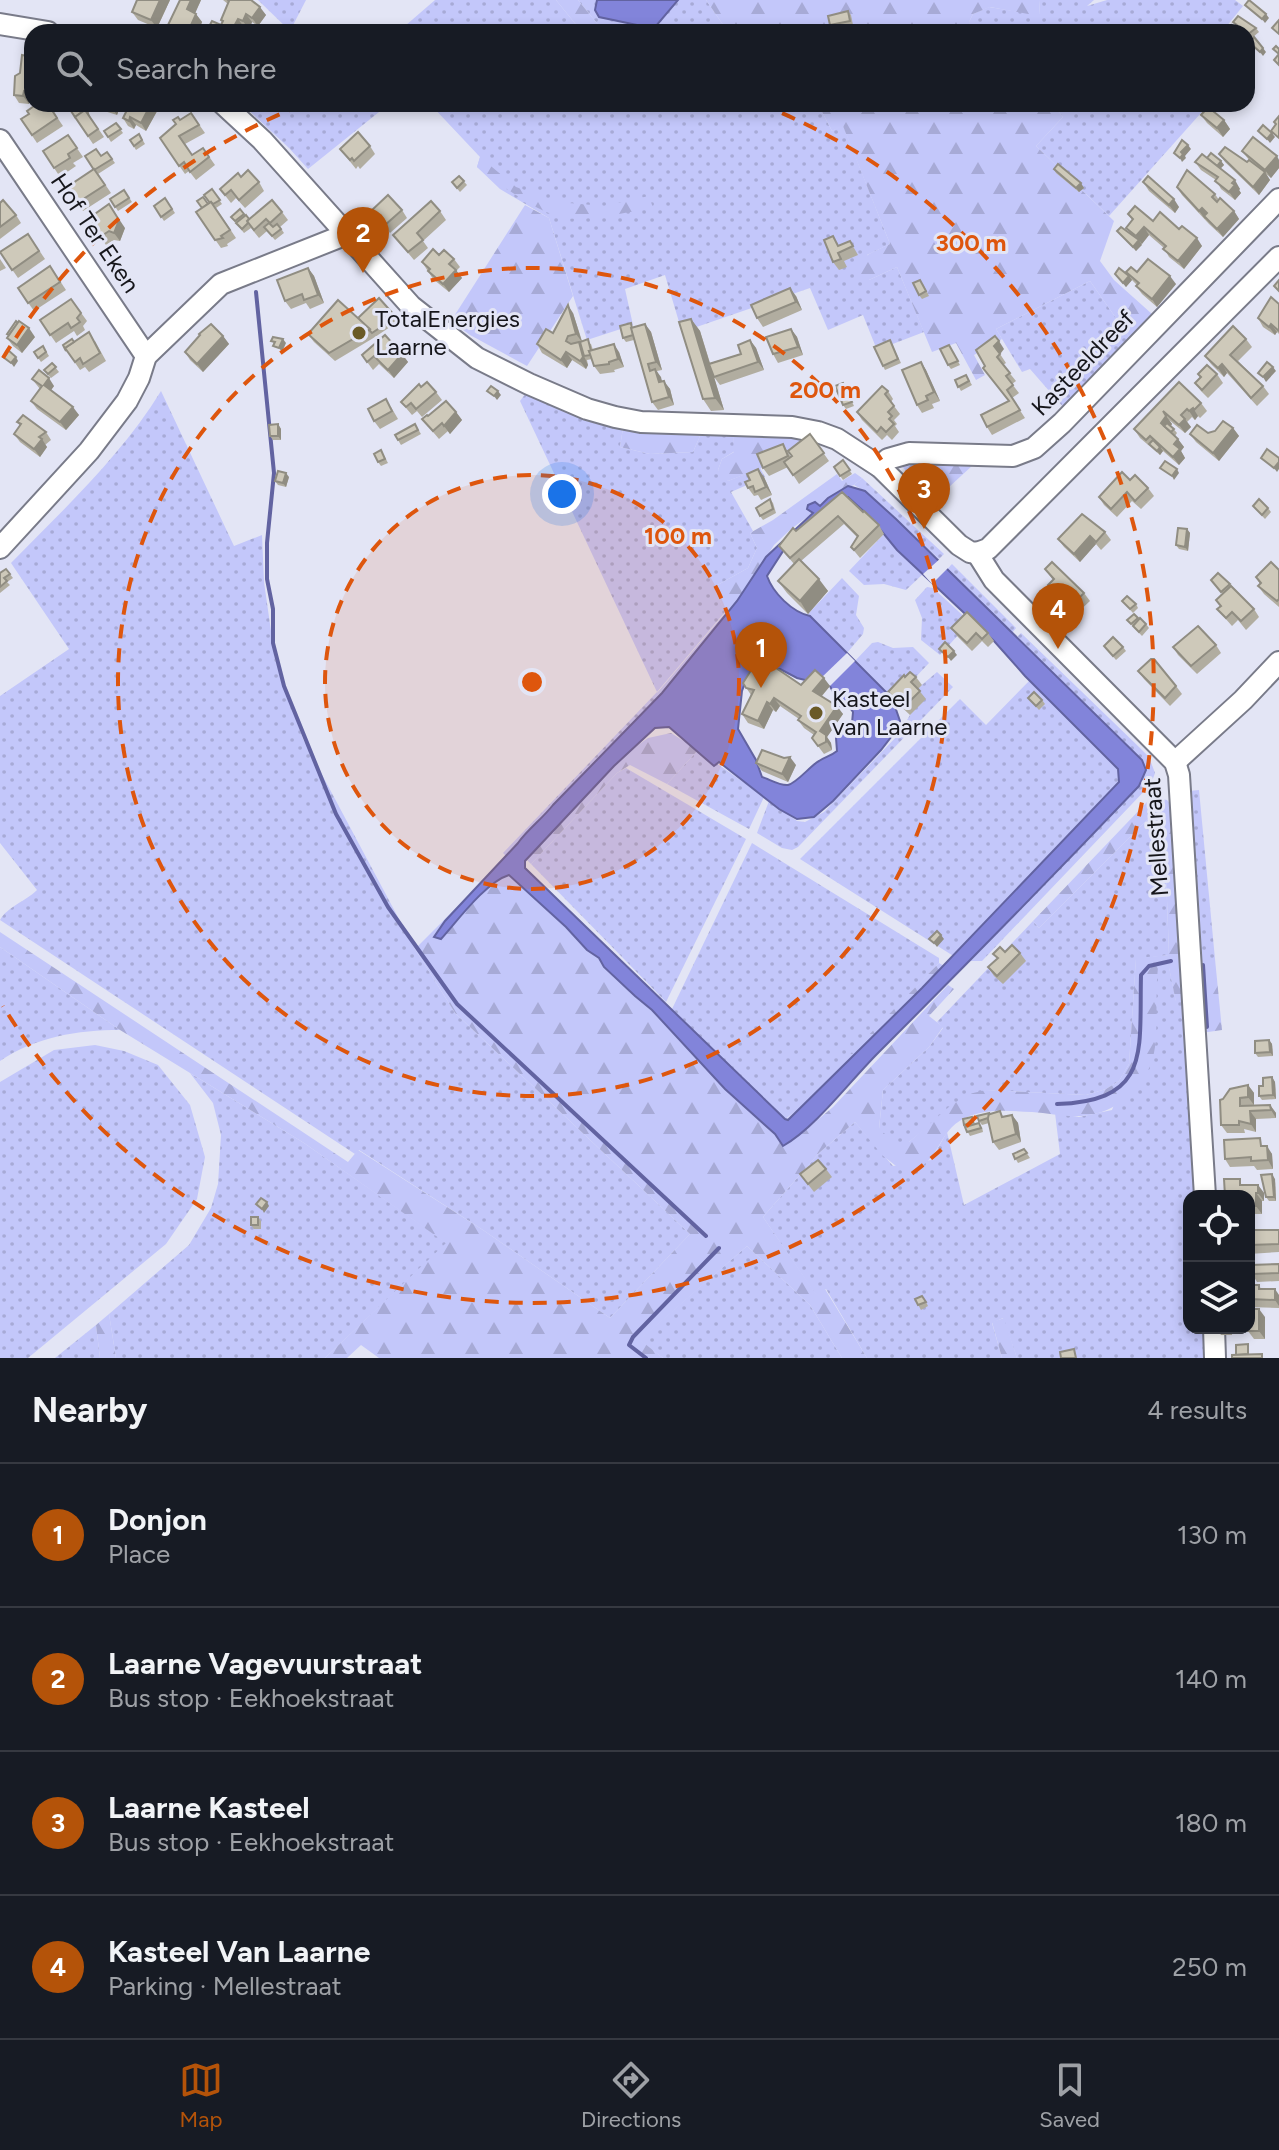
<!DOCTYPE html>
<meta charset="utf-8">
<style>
body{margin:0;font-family:Figtree,sans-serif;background:#242831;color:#f1f3f6}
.controls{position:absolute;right:24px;bottom:24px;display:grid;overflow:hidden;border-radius:16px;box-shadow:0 4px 12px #0003}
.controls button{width:72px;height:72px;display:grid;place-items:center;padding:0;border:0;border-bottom:2px solid #363941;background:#171b24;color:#f1f3f6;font:40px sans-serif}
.you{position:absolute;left:562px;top:494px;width:28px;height:28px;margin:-20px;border:6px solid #fff;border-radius:50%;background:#1a73e8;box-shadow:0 0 0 12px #1a73e833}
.badge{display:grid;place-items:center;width:52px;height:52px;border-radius:50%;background:#b45309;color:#fff;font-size:26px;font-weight:700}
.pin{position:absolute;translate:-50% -66px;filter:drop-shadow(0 2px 4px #0008)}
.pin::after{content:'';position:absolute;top:42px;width:28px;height:24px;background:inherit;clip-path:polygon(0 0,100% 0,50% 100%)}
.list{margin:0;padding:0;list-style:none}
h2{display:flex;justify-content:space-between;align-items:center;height:104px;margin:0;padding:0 32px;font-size:34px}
h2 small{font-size:26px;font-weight:400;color:#9ea1a6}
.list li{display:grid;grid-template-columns:52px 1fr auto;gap:24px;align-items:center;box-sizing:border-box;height:144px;padding:0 32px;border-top:2px solid #363941}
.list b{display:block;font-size:30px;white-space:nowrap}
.list p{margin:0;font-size:26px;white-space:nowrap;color:#9ea1a6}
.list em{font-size:26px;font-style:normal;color:#9ea1a6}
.icon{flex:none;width:44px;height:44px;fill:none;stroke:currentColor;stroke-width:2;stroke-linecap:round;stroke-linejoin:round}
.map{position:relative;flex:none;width:1279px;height:1358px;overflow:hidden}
.search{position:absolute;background:#171b24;box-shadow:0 4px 12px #0003;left:24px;right:24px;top:24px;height:88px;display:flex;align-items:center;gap:20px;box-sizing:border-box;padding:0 28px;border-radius:24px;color:#9ea1a6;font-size:30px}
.sheet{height:680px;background:#171b24}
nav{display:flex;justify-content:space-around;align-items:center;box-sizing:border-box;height:112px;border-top:2px solid #363941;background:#171b24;font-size:22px;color:#9ea1a6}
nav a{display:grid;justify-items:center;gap:4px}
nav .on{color:#b45309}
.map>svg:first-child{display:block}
.grass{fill:url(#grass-dots)}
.forest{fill:url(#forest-firs)}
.water{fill:#8284da;stroke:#6263a1;stroke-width:2;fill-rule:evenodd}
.pier{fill:#e3e5f5}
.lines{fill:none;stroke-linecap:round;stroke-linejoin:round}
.stream{stroke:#6263a1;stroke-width:4}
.minor-casing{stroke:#797b89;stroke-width:24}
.minor{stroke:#fff;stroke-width:20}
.wall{fill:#b1ada0}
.shaded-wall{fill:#908d82}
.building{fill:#cec9ba;stroke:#908d82;stroke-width:2}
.ring{fill:none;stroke:#de560d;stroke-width:4;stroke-dasharray:14 10}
.poi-dot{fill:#6a5a27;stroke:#e3e5f5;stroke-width:3}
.labels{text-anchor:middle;stroke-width:6;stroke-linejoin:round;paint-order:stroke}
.street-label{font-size:24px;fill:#16161b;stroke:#e3e5f5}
.poi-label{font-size:24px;fill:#16161b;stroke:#e3e5f5;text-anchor:start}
.centre{fill:#de560d;stroke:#e3e5f5;stroke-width:4}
.ring-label{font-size:24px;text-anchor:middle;font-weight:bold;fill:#de560d;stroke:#e3e5f5;stroke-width:6;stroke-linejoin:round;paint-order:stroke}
</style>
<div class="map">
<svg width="1279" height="1358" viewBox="0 0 1279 1358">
<defs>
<pattern id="grass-dots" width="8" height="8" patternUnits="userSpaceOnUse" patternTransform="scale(2)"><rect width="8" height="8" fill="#c3c7fa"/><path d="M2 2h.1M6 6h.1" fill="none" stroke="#a7aad6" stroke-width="1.8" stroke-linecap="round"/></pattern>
<pattern id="forest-firs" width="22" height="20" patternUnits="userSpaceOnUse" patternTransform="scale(2)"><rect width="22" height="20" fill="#c3c7fa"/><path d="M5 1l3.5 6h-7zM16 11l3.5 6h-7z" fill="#a7aad6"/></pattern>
</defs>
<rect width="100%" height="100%" fill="#e3e5f5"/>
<g class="grass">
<path d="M258 0H306L290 31Z"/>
<path d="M435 0H556L582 32H398Z"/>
<path d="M578 0H706L728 32H604Z"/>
<path d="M1040 0H1094L1087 6 1107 0H1235L1243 6 1226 27 1230 32H970L969 22 973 14 989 7 1039 15Z"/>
<path d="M242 104H389L308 169 289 148Z"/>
<path d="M430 104H818L832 131 843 125 890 244 867 255 869 280 897 267 924 332 877 350 863 315 828 330 810 288 682 332 665 275 625 289 633 325 587 340 549 218 500 189 477 167 480 157Z"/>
<path d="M1052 104H1209L1109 216 1036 146 1063 117Z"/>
<path d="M1090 281 1130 338 1064 408 1030 369 1022 372 996 329Z"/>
<path d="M161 391 234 546 262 535 264 582 275 659 303 739 415 949 455 1013 690 1234 610 1318 483 1230 359 1150 355 1154 0 920C7 907 26 901 37 890L0 843V696L69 649 11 563C64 509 121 456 161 391Z"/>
<path d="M526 393 623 428 620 447 650 454 693 452 700 436H733L735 451 722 459 718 470 728 481 760 468 765 477 731 492 753 531 750 533 757 548 748 568 714 587 725 612 657 692 660 697 513 847 507 857 503 853 657 692 520 401Z"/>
<path d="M862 478 944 554 939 559 868 493 854 485Z"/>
<path d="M883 535 923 574 906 590 884 584 864 585 849 571Z"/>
<path d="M952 564 1016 628 1012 633 947 569Z"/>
<path d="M842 578 859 596 856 615 864 628 863 634 847 653 808 614Z"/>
<path d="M927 587 933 588 970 622 940 655 921 640 922 618 915 600Z"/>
<path d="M1021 633 1139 747 1149 757 1155 773 1151 784 982 961H970L1139 786 1142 760 1016 638Z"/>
<path d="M878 642 893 648 913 647 929 663 894 700 855 661 872 643Z"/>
<path d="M937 672 953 687 798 847 792 850 782 848 757 833 769 801 797 821 805 822 824 812 898 735 910 715 916 690Z"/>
<path d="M1032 678 1124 770V780L955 957 800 859 960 699 986 725Z"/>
<path d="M698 750 764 797 749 829 667 784Z"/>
<path d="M626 768 746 839 666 1002 531 864 617 773Z"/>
<path d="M1199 790 1215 959H1198L1189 791Z"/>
<path d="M1161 812 1164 819 1169 955 1136 959 1129 1064 1119 1081 1106 1089 1086 1095 986 1090 931 1124 909 1142 893 1143 879 1129 883 1090 929 1047 943 1028 937 1022 1033 921 1039 928 1154 813Z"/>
<path d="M752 843 939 958V963L806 1102 782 1122 672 1009Z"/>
<path d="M0 947 120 1030C78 1030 35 1037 0 1061Z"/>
<path d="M1157 967H1169L1176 1001H1184L1196 1196H1189V1328H1205L1206 1358H1017L1003 1318 992 1323 1002 1358H867L826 1289 816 1295 763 1217 819 1153 855 1122 893 1166 931 1160 947 1132 964 1205 1060 1154 1055 1113 1079 1117 1112 1110 1154 1004Z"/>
<path d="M95 1045 124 1051 158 1065 190 1105 205 1157 197 1199 166 1244 28 1358H0V1082L54 1050Z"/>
<path d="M190 1073 304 1143 447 1243 325 1358H116L109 1314 189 1245 211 1208 218 1184 221 1135 213 1103Z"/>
<path d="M747 1246 810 1305 842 1358H663L639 1340Z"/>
<path d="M96 1325 100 1358H55Z"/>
</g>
<g class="forest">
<path d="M556 0H578L604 32H582Z"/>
<path d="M706 0H1040L1039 16 990 7 973 14 969 22 970 32H728Z"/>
<path d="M818 104H1052L1063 117 1036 146 1114 221 1100 261 1114 280 1152 314 1130 338 1090 281 996 329 1002 339 974 355 985 375 976 380 956 343 932 352 897 267 869 280 858 279 853 272C858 256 876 251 890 244L843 126 832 131Z"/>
<path d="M480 157 516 187 557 202 604 206 649 196 653 208C629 212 588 221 565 218 538 214 498 183 477 167Z"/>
<path d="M525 205 549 218 573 296 527 366 470 335 451 321Z"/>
<path d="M623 428 700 436 693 452 650 454 620 447Z"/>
<path d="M733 436 809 439 782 460 728 481 722 478 718 470 722 459 734 452Z"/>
<path d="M895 460 973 465 936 499Z"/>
<path d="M855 473 862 478 854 485 845 489 791 529 774 545 723 627 660 697 657 693 725 613 714 587 748 568 757 548 750 533 773 520 837 474 842 481Z"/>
<path d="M671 733 698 750 667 784 630 765 617 773 531 864 524 857 621 757 648 738Z"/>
<path d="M1158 798 1167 800 1172 806 1184 1001 1176 1002 1169 968 1158 967C1155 993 1158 1022 1155 1047 1150 1085 1118 1114 1081 1116 1065 1117 1048 1113 1032 1112 1010 1111 986 1108 965 1118 936 1131 941 1166 905 1173L882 1155 855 1122 819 1153 763 1217 816 1294 825 1289 867 1358H842L810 1305 747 1246 640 1340 663 1358H379L361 1345 347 1358H325L446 1243 304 1143 120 1030 0 947V932L348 1162 358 1150 483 1230 610 1318 690 1234 455 1013 415 949 507 857 764 1120 803 1132 833 1107 948 985 954 989 929 1016 943 1027 929 1047 883 1090 879 1128 893 1142H909L950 1106 969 1094 986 1090 1086 1095 1106 1089 1119 1081 1129 1064 1136 958 1169 955 1164 819 1161 812 1154 813 1039 928 1033 921 1147 802Z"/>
<path d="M1198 959H1215L1222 1030 1201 1033Z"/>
<path d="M939 963 946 967 791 1121H785Z"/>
<path d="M109 1314 116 1358H100L96 1325Z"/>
<path d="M1004 1318 1017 1358H1002L992 1322Z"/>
</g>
<g class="water">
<path d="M597 0H678L656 26 637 25 599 17 595 10Z"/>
<path d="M848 486 865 491 896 519 1142 760 1146 770 1139 786C1053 876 966 965 878 1053 850 1081 816 1127 783 1146L775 1134 725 1089 652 1010 635 996 604 967 599 958 587 950 566 927 509 875C486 882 458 920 441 939L434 937 445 921 518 843C528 829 542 819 553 805L662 693 737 601 766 557 813 513 807 509 808 505 815 502 820 506 828 498ZM844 497H848L870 517 897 550 994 641 1025 676 1118 769 1119 782 922 988 788 1120 785 1119 525 868V861L614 766 655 728 669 727 714 766 719 762 779 809 797 819 814 817 833 801 881 750 898 728 900 721 892 698 810 616C792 612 773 593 767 576L787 545ZM780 669 797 678 830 686 840 706 850 708 853 712 852 723 847 727 841 726 836 738 837 751C831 756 825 757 819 761 811 765 797 783 788 785 780 786 769 779 762 777L756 760 738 729 742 691 746 680 756 671Z"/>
</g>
<g class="pier">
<path d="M942 557 950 566 932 584 923 574Z"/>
<path d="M847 653 855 661 830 686 821 678Z"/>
</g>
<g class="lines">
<g class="stream">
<path d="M256 292 274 473 267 543V579L273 609V643L284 686 336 814 388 907 457 1004 706 1236"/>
<path d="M1203 965 1207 1027"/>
<path d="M1057 1104C1152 1101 1139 1050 1141 975L1149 966 1171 961"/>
<path d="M646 1358 629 1345 633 1337 719 1248"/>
</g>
<defs>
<g id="minor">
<path d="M0 24 48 32"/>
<path d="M223 104 262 140 411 306 477 358 529 384 587 409 615 417 641 422 792 427 818 432 837 439 880 467 959 545 970 552 977 553"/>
<path d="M0 140 146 356"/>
<path d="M880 467 888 459 909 453 1013 456 1034 448 1062 423 1279 199"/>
<path d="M0 548 89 451 127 401 139 378 146 356 221 284 347 234"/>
<path d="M977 553 994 580 1175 762 1179 775 1205 1196"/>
<path d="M977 553 988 549 1279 257"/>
<path d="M1175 762 1243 700 1279 662"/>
<path d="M1214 1328 1215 1358"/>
</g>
</defs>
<use href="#minor" class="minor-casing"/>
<use href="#minor" class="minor"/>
</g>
<g class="wall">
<path d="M170 0 157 28 138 20 132 12Z"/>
<path d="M180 0H201L195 13 202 22 198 32H173L168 25Z"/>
<path d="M223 0H251L266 15 258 26 252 22 249 30 244 27 241 32H206L221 25 222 23 221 20 228 4Z"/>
<path d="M848 11 851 15 853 25 833 29 830 25Z"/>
<path d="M1233 22 1256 28 1259 32 1247 42V32H1232L1230 28 1236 26Z"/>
<path d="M32 57V100H30L29 104 19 103 14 95 20 73Z"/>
<path d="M48 104 63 126 37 143 21 119Z"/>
<path d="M50 104H60L53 109Z"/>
<path d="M97 104H121L117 115 101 110Z"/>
<path d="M130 104H161L146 131 136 125 134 129 128 126 123 118Z"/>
<path d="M87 109 91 118 104 137 93 144 71 111Z"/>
<path d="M191 113 205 133 185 144 192 155 203 148 215 165 196 180 189 171 185 174 160 138 180 120Z"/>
<path d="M1201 115 1224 120 1230 129 1223 137 1207 123Z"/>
<path d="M116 123 123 133 111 142 104 131Z"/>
<path d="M139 134 145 144 136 150 130 140Z"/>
<path d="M68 135 83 157 73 163 76 166 60 177 43 151Z"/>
<path d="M370 146 375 154 360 169 358 166 356 169 340 149Z"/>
<path d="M1242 151 1279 160V168L1271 178 1266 174 1270 180 1259 195 1225 162 1219 154 1247 162 1249 160Z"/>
<path d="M107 152 115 163 98 174 111 193 83 211 67 187 94 170 101 156Z"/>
<path d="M1207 158 1221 161 1224 165 1220 169 1240 189 1239 190 1241 193 1235 200 1221 189 1216 180 1201 170 1195 162Z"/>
<path d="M1054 169 1084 188 1079 192 1056 173Z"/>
<path d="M459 176 467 185 460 192 455 186Z"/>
<path d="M241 177 259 182 264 191 245 208 236 198 231 203 220 189Z"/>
<path d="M1143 182 1179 207 1175 213 1149 191Z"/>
<path d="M1177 187 1215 194 1219 200 1234 211 1239 219 1223 237 1209 224 1182 195Z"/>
<path d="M212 189 222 204 216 208 236 238 227 244 228 246 221 248 196 212 210 203Z"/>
<path d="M124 190 132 202 118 211 110 199Z"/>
<path d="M165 198 175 213 164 221 154 206Z"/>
<path d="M0 203 16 215 21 223 0 239Z"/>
<path d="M240 209 249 219 282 212 288 220 280 227 284 233 275 240 267 231 259 238 251 228 244 233 231 217Z"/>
<path d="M372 210H402L407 218 390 233Z"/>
<path d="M440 211 446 220 423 241 428 248 414 260 393 235Z"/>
<path d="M1128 214 1179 229 1202 246 1184 269 1169 257 1164 248 1149 235 1136 251 1117 231 1130 233 1126 228 1132 220Z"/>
<path d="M92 224 125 228 120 241 114 240 106 245Z"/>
<path d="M28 234 45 259 18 278 0 252Z"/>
<path d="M850 241 858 255 844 261 847 267 839 270 833 262 840 245Z"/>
<path d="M439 255 454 259 460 267 456 271 462 278 449 292 433 279 422 262Z"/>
<path d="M0 259 6 268 0 271Z"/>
<path d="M50 266 66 290 34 311 18 288Z"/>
<path d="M308 268 314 276 324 303 310 309 306 303 291 309 285 301Z"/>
<path d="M1126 272H1137L1176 284 1157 307 1142 294 1136 286 1137 285 1132 280 1126 287 1115 274 1129 276Z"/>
<path d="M923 284 929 296 922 299 919 295Z"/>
<path d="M796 296 802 310 763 327 757 318Z"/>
<path d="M71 299 87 321 83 326 85 330 77 336 74 331 56 343 40 320Z"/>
<path d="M1279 304V334L1277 332 1275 335 1263 327 1258 318Z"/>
<path d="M573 313 582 341 591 344 593 350 619 352 624 367 614 370 615 372 600 374 594 366 592 359 587 360 588 365 586 369 572 360 567 368 542 353 537 344 553 333Z"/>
<path d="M396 317 399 321 375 337 335 361 314 342 308 334 358 318Z"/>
<path d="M691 319 700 331 710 363 741 354 750 340 756 348 764 370 720 385 714 377 724 410 711 411 703 399Z"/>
<path d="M645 324 651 332 662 370 657 371 662 381 670 389 674 405 658 410 652 402 634 340 626 342 623 338 634 327Z"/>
<path d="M791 329 797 337 803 355 778 363 773 354Z"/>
<path d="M7 334 35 337 22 353 13 346 7 338 9 336Z"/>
<path d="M200 335 223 336 229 344 203 372 190 360 185 352Z"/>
<path d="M1246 339 1252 347 1238 361 1263 386 1269 394 1257 406 1227 373 1224 377 1211 364 1205 356Z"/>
<path d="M890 340 901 363 885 370 883 366Z"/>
<path d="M95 341 106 361 89 372 85 367 80 370 63 345 74 342Z"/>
<path d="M949 345 960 365 951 369 948 365Z"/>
<path d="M43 346 49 356 41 362 34 352Z"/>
<path d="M1004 349 1000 354 1006 363 1003 365 1016 381 1012 384 1019 393 1012 398 1025 418 992 435 987 427 1009 401 983 368Z"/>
<path d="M402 354 408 362 394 378 379 364 373 370 362 355Z"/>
<path d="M921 362 926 370 940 401 932 404 934 408 922 413 917 405Z"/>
<path d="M52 363 59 372 51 378 47 374Z"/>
<path d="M1198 374H1217L1223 383 1208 398 1201 391 1195 383 1200 377Z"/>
<path d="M966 375 972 385 961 391 955 380Z"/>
<path d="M32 379 54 386 51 390 79 415 66 430 37 409 31 401 40 389Z"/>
<path d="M1179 382 1201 403 1207 411 1200 418 1198 416 1195 420 1192 417 1187 422 1191 427 1185 433 1169 420 1172 424 1171 426 1177 433 1175 436 1184 447 1181 451 1185 458 1179 465 1163 451 1160 455 1140 438 1134 429Z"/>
<path d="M843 383 854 406 846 409 843 405Z"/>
<path d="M421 387 436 392 442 400 422 417 417 411 412 415 401 402Z"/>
<path d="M888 391 893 399 891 402 900 414 894 420 897 424 895 426 899 432 892 440 887 435 882 440 862 420 857 412Z"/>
<path d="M391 407 398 419 380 429 374 421Z"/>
<path d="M456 412 462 420 450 434 448 431 439 439 422 419 428 416Z"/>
<path d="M17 422 46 432 51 440 45 445 47 447 40 457 20 442 14 434 20 426Z"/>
<path d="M278 424 281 429V440H273L270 436Z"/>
<path d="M415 424 421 434 401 445 395 435Z"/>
<path d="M1233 428 1239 436 1219 461 1196 442 1190 434 1208 433Z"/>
<path d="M810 434 829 461 799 484 788 467 769 476 763 468 783 444 791 457Z"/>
<path d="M381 450 388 463 381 466 378 462Z"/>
<path d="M843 460 852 474 843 480 834 467Z"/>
<path d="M758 469 764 477 772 495 761 500 758 495 754 496 748 488 750 480Z"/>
<path d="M289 477 286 487 278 485 275 481Z"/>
<path d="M1130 480 1148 488 1154 496 1141 509 1132 501 1117 517 1104 505 1099 497Z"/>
<path d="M842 492 863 512 879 525 884 534 860 558 851 547 857 537 844 524 801 561 828 591 808 614 787 593 778 581 794 564 779 546Z"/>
<path d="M770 499 773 503 776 513 763 520 760 516Z"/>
<path d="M1253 506 1268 508 1271 512 1265 519Z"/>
<path d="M1187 529 1190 533 1188 551 1179 549 1176 545Z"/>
<path d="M1105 532 1111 540 1101 550 1096 544 1080 562 1064 547 1058 539Z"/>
<path d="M6 569 13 578 7 582 10 585 0 593V573Z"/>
<path d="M1045 569 1084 593 1090 601 1075 615 1054 593 1048 585 1053 580Z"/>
<path d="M1279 570V607L1264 594 1258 586 1260 584 1256 577Z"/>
<path d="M1214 584H1230L1254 609 1259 617 1246 630 1238 620 1232 626 1217 609 1220 606 1216 600 1223 594Z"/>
<path d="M1122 601 1136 604 1138 608 1133 613Z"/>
<path d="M1134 614 1139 620 1146 624 1149 628 1142 636 1127 620Z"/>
<path d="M951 628 988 633 994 641 988 647 982 641 972 651 957 636Z"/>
<path d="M1216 645 1221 653 1197 674 1178 655 1173 647Z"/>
<path d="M1104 646 1123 647 1126 651 1116 660Z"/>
<path d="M1138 671 1176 686 1182 694 1170 706 1144 679Z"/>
<path d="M768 674 801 685 830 686 822 696 843 714 827 737 831 743 832 750 824 754 812 738 814 735 804 728 798 720 799 719 780 706 776 712 773 710 764 729 748 723 742 714 751 695 743 683Z"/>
<path d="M905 677H916L922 685 918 689 926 699 910 715 894 700 888 692Z"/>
<path d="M1028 698 1042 700 1045 704 1039 710Z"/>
<path d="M756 763 796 765 788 782 762 771Z"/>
<path d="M1005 952 1020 953 1026 961 1003 984 994 976 988 967 997 959 993 954Z"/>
<path d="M1269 1040 1272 1044 1273 1056 1258 1057 1255 1053Z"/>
<path d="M1272 1077 1275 1082 1276 1099 1262 1100 1259 1096 1263 1086Z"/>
<path d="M1248 1085 1254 1093V1105H1270L1276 1113V1118L1256 1119V1132L1244 1129 1245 1133H1227L1221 1125 1223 1099Z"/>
<path d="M990 1115 1004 1116 1012 1115 1018 1123 1021 1142 999 1150 993 1142 989 1123 982 1125 979 1121Z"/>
<path d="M974 1121 975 1124 982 1127 983 1132 970 1136 964 1125Z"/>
<path d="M1265 1146 1272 1154 1273 1169 1257 1170 1254 1166 1230 1167 1225 1159Z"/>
<path d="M1024 1149 1030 1158 1018 1163 1013 1154Z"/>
<path d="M826 1169 832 1177 814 1192 800 1174Z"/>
<path d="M1275 1179 1276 1201H1269L1266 1197Z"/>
<path d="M1245 1185H1258L1264 1193V1201H1262V1214H1249V1196Z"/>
<path d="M258 1217 261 1221V1229H254L251 1225Z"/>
<path d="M1249 1230H1279V1252L1249 1254Z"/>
<path d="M1279 1264V1281L1257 1282 1252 1274Z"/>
<path d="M1249 1285H1259L1261 1289 1279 1295V1308L1249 1307Z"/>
<path d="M915 1299 925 1300 928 1306 921 1310Z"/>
<path d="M1265 1317V1339H1254L1248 1331Z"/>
<path d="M1216 1328H1232V1335H1221Z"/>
</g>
<g class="shaded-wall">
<path d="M160 0H170L157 28 151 20Z"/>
<path d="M191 0H201L193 18 187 9Z"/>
<path d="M260 7 266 15 258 26 252 18Z"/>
<path d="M196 14 202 22 198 32H188Z"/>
<path d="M246 14 252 22 249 30 243 21Z"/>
<path d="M1266 14 1269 18 1265 23 1262 19Z"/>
<path d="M238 19 244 27 241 32H233L232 30Z"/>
<path d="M1263 48 1266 52 1263 56 1260 52Z"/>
<path d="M30 76 32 79V99L27 92Z"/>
<path d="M24 91 30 100 29 104 23 96Z"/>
<path d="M112 104H121L117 115 111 107Z"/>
<path d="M151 104H161L146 131 141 123Z"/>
<path d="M1073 104H1080L1074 111 1071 107Z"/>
<path d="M130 117 136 125 134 129 129 121Z"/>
<path d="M1224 120 1230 129 1223 137 1217 128Z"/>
<path d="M1272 133 1275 137 1270 143 1267 139Z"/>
<path d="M1188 145 1191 149 1185 156 1186 158 1182 162 1180 158 1181 152Z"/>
<path d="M1277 156 1279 160V168L1271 178 1265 170Z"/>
<path d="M1221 161 1224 165 1218 171 1216 167Z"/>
<path d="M1265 172 1270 180 1259 195 1253 187Z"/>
<path d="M1235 180 1240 189 1239 190 1241 193 1235 200 1229 192Z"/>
<path d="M1081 183 1084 188 1079 192 1076 188Z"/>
<path d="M1174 199 1179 207 1175 213 1169 205Z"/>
<path d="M109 204 125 228 120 241 114 233Z"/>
<path d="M1202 208 1208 216 1205 219 1199 211Z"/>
<path d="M1234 211 1239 219 1223 237 1217 229Z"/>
<path d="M1144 227 1149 235 1142 244 1136 236Z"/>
<path d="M1197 238 1202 246 1184 269 1178 261Z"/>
<path d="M1139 240 1142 245 1136 251 1133 247Z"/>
<path d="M308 268 314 276 324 303 318 295Z"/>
<path d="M456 270 462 278 449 292 443 284Z"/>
<path d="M1129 276 1132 280 1126 287 1123 283Z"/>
<path d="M1170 276 1176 284 1157 307 1152 299Z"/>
<path d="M790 288 796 296 802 310 796 302Z"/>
<path d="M568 305 573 313 582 342 576 334Z"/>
<path d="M691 319 700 331 724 410 715 398Z"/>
<path d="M645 324 651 332 662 370 656 362Z"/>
<path d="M1271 324 1277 332 1275 335 1269 327Z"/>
<path d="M29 328 35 337 22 353 17 345Z"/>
<path d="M791 329 797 337 803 355 798 347Z"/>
<path d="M223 336 229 344 203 372 197 364Z"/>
<path d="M283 339 286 343 282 352 279 348Z"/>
<path d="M750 340 756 348 764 370 758 362Z"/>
<path d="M999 341 1004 349 1000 354 994 346Z"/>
<path d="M579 342 584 350V356L588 365 586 369 580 361Z"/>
<path d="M614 344 619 352 624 367 618 359Z"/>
<path d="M566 352 572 360 567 368 561 360Z"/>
<path d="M402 354 408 362 394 378 388 370Z"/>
<path d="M16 357 18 361 14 367 11 363Z"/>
<path d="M921 362 926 370 940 401 934 392Z"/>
<path d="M1222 364 1227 373 1224 377 1218 368Z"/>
<path d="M1273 367 1276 371 1266 382 1263 377Z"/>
<path d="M655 369 661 377 664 390 659 382Z"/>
<path d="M49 378 54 386 49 393 44 385Z"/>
<path d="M664 381 670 389 674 405 669 397Z"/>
<path d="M498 391 501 395 497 400 494 396Z"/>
<path d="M73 407 79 415 66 430 60 422Z"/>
<path d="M1193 408 1198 416 1195 420 1189 411Z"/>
<path d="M456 412 462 420 450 434 444 426Z"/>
<path d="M1166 416 1172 424 1167 430 1161 423Z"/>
<path d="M1185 419 1191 427 1185 433 1179 425Z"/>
<path d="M278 424 281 429V440L278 436Z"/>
<path d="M1233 428 1239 436 1219 461 1213 453Z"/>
<path d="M42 439 47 447 40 457 34 449Z"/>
<path d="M1178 439 1184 447 1181 451 1185 458 1179 465 1173 457 1174 444Z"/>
<path d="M1160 447 1163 451 1160 455 1157 451Z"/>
<path d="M1279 462V469L1277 472 1274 468Z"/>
<path d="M758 469 764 477 772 495 766 487Z"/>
<path d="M1177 469 1179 473 1174 480 1172 476Z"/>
<path d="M286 473 289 477 286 487 283 483Z"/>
<path d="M1187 529 1190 533 1188 551 1185 547Z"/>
<path d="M1090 536 1096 544 1080 562 1074 554Z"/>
<path d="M819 579 828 591 808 614 800 601Z"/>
<path d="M954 651 957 655 951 661 948 657Z"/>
<path d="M824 678 830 686 819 699 813 691Z"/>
<path d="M774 698 780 706 776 712 770 704Z"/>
<path d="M767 702 773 710 764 729 758 721Z"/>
<path d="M837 706 843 714 827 737 831 743 832 750 820 731Z"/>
<path d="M790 757 796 765 788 782 782 774Z"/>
<path d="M941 935 944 939 937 947 934 943Z"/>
<path d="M1269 1040 1272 1044 1273 1056 1270 1052Z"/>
<path d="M1272 1077 1275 1082 1276 1099 1273 1095Z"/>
<path d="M1248 1085 1254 1093V1105L1248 1097Z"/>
<path d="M1270 1105 1276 1113V1118L1271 1110Z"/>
<path d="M1250 1111 1256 1119V1132L1251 1124Z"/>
<path d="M1012 1115 1018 1123 1021 1142 1016 1134Z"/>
<path d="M1267 1146 1272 1154 1273 1169 1268 1160Z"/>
<path d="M1272 1174 1275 1179 1276 1201 1274 1197Z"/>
<path d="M1258 1185 1264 1193V1201L1258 1193Z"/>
<path d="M1256 1193 1262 1201V1214L1256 1206Z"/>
<path d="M267 1202 269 1206 264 1213 262 1209Z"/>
<path d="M1275 1289 1279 1295V1306L1275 1300Z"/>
<path d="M1259 1309 1265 1317V1339L1259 1331Z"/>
</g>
<g class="building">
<path d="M137 0H160L151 20 132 12Z"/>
<path d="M180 0H191L187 9 196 14 188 32H183L168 25Z"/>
<path d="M228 0H251L260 7 252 18 246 14 243 21 238 19 232 30 237 32H206L212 21 221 25 223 21 221 20 229 1Z"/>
<path d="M1249 0 1266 14 1262 19 1245 5Z"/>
<path d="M848 11 850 21 830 25 828 16Z"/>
<path d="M1238 16 1256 28 1247 35V32H1234L1230 28 1232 25 1235 27 1237 25 1233 22Z"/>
<path d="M1279 20V34L1272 28Z"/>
<path d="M1254 37 1263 48 1260 52 1250 43Z"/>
<path d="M1276 46 1279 49V65L1274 60 1279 54 1273 49Z"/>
<path d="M22 55 32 57V76H30L27 92 24 91 23 96 14 95 15 76 20 73Z"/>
<path d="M37 104H48L57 118 32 135 21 119 29 114 27 111Z"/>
<path d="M130 104H151L141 123 130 117 129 121 123 118Z"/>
<path d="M78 106 87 109 88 114 85 110 75 117 71 111Z"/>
<path d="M1208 107 1224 120 1217 128 1201 115Z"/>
<path d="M85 110 98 129 88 136 75 117Z"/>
<path d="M191 113 199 125 179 136 192 155 203 148 209 157 190 172 184 162 179 166 160 138 176 124 173 120 178 117 180 120Z"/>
<path d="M1279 116V138L1271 131 1276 124 1274 122Z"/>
<path d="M116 123 121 129 108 137 104 131Z"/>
<path d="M1263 125 1272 133 1267 139 1258 131Z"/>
<path d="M358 132 370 146 354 161 352 158 350 160 340 149Z"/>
<path d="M139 134 142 140 134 146 130 140Z"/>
<path d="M68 135 77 148 68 154 70 158 54 168 43 151Z"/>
<path d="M1253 137 1277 156 1265 170 1242 151Z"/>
<path d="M1182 140 1188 145 1181 152 1183 154 1180 158 1174 153Z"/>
<path d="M1225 147 1247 162 1249 160 1265 172 1253 187 1219 154Z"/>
<path d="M96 149 101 156 107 152 112 159 94 170 85 156Z"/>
<path d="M1211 153 1221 161 1217 166 1207 158Z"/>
<path d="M1202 154 1235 180 1232 183 1235 185 1229 192 1215 181 1218 177 1195 162Z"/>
<path d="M1058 164 1081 183 1076 188 1054 169Z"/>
<path d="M94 169 105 185 77 203 67 187Z"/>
<path d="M248 170 259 182 239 200 231 190 225 195 220 189 238 173 241 177Z"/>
<path d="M1187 170 1215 194 1212 197 1217 202 1220 198 1234 211 1217 229 1204 216 1207 213 1202 208 1199 211 1177 187Z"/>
<path d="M459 176 464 181 457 188 452 182Z"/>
<path d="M1148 176 1174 199 1169 205 1143 182Z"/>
<path d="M212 189 220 200 213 204 211 202 210 203 204 195Z"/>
<path d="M124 190 129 198 115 207 110 199Z"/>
<path d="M388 195 402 210 385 225 372 210Z"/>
<path d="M203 197 208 204 202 208 197 201Z"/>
<path d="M165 198 172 209 161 217 154 206Z"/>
<path d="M3 200 16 215 0 227V203Z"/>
<path d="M272 200 282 212 270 223 266 219 254 230 247 221Z"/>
<path d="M431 201 440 211 417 233 423 240 408 252 393 235Z"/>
<path d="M211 202 230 230 221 236 223 238 215 240 196 212Z"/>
<path d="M109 204 119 220 114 233 109 231 100 237 92 224 96 221 92 216Z"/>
<path d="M1135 206 1153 221 1160 212 1179 229 1182 226 1197 238 1178 261 1163 249 1166 246 1144 227 1136 236 1126 228 1133 219 1128 214Z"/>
<path d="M240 209 244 214 235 221 231 217Z"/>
<path d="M246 215 249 219 247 221 248 223 242 229 236 223Z"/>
<path d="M269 223 273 227 277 224 281 229 272 236 264 227Z"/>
<path d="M1121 227 1139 240 1133 247 1117 231Z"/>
<path d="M28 234 39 251 12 270 0 252Z"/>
<path d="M833 236 838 246 850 241 853 246 838 253 841 259 833 262 824 240Z"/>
<path d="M433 249 439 255 444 250 454 259 449 264 456 270 443 284 428 271 430 269 422 262Z"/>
<path d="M1148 259 1170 276 1152 299 1136 286 1139 283 1126 272 1131 267 1137 272Z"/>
<path d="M50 266 60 282 28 303 18 288Z"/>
<path d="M308 268 318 295 304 300 302 294 285 301 277 280Z"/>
<path d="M1119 268 1129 276 1123 283 1115 274Z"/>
<path d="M920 280 926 291 919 295 913 283Z"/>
<path d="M1279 280V291L1274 286Z"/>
<path d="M790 288 796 302 757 318 751 305Z"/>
<path d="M1271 297 1279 304V331L1271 324 1269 327 1258 318Z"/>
<path d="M379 298 396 317 372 333 358 318Z"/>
<path d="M71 299 81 313 77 318 80 322 71 328 68 323 50 335 40 320Z"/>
<path d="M338 300 370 329 329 353 308 334Z"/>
<path d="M568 305 576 334 568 336 566 341 571 344 579 342 583 357 580 361 566 352 561 360 537 344 546 329 553 333Z"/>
<path d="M691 319 715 398 703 399 679 322Z"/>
<path d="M16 321 18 323 9 335 7 334Z"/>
<path d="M19 321 29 328 17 345 7 338Z"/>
<path d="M631 323 633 335 623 338 620 326Z"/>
<path d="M211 324 223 336 197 364 185 352 200 335 199 334Z"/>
<path d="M645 324 656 362 648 364 650 371 655 369 659 382 664 381 669 397 652 402 631 328Z"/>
<path d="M1233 326 1246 339 1230 355 1263 386 1251 398 1222 364 1218 368 1205 356Z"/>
<path d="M791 329 798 347 773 354 766 337Z"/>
<path d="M89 332 100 353 83 364 80 358 75 362 65 348Z"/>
<path d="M385 335 402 354 388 370 374 356 367 362 362 355Z"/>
<path d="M995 336 999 341 994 346 1000 354 997 357 1010 373 1006 376 1013 385 1007 390 1020 410 987 427 981 415 1009 401 983 368 985 366 976 350Z"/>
<path d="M273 337 283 339 279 348 273 346 275 342 271 341Z"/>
<path d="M72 339 74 342 65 348 66 351 63 345Z"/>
<path d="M588 339 591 351H589L591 355 584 356 580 342Z"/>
<path d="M750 340 758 362 714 377 709 364 741 354 738 345Z"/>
<path d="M890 340 898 359 883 366 874 347Z"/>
<path d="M614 344 618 359 609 362V364L594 366 589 351Z"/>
<path d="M949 345 958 361 948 365 940 349Z"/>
<path d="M43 346 46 352 38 358 34 352Z"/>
<path d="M8 350 16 357 11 363 3 357Z"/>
<path d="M921 362 934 392 926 396 928 400 917 405 902 370Z"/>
<path d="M1267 362 1273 367 1263 377 1258 373Z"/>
<path d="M52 363 56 367 48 374 44 370Z"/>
<path d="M1207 365 1217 374 1202 390 1195 383 1201 377 1198 374Z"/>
<path d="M39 370 49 378 44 385 73 407 60 422 31 401 42 386 32 379Z"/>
<path d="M966 375 969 381 958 387 955 380Z"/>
<path d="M427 382 436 392 416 409 411 403 406 407 401 402 419 384 421 387Z"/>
<path d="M1179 382 1201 403 1194 410 1193 408 1189 411 1187 409 1181 415 1185 419 1179 425 1163 411 1166 416 1161 423 1178 439 1174 444 1180 449 1173 457 1150 436 1146 440 1134 429Z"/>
<path d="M843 383 852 402 843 405 835 386Z"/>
<path d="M491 386 498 391 494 396 487 391Z"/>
<path d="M882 386 888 391 885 394 894 406 888 412 892 416 889 419 894 424 886 432 881 427 877 432 857 412Z"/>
<path d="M386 399 392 411 374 421 368 409Z"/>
<path d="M446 401 456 412 444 426 442 423 433 431 422 419 427 415 428 416Z"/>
<path d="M23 415 46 432 39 437 42 439 34 449 14 434 21 424 17 422Z"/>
<path d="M1223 421 1233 428 1213 453 1190 434 1197 425 1208 433 1215 431Z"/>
<path d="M1167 423 1174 429 1171 432 1164 426Z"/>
<path d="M278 424V436H270L269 425Z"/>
<path d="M415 424 418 430 398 440 395 435Z"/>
<path d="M810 434 824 453 793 475 784 462 792 456 788 451Z"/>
<path d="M1153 440 1160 447 1157 451 1149 444Z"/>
<path d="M783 444 788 456 763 468 757 454Z"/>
<path d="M1267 449 1279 458V462L1274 468 1261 458Z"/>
<path d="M381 450 385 459 378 462 374 454Z"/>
<path d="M843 460 850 470 840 476 834 467Z"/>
<path d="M1165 461 1177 469 1172 476 1160 468Z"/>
<path d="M758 469 766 487 755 492 753 486 748 488 745 482 750 480 747 474Z"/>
<path d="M278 471 286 473 283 483 275 481Z"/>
<path d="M1122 472 1130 480 1135 475 1148 488 1135 501 1127 492 1111 509 1099 497Z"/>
<path d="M842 492 863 512 864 511 879 525 854 550 851 547 858 536 838 516 790 558 779 546 793 528 796 531Z"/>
<path d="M770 499 773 509 760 516 756 508Z"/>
<path d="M1259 499 1268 508 1262 515 1253 506Z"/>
<path d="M1082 514 1105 532 1096 542 1090 536 1074 554 1058 539Z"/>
<path d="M1178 528 1187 529 1185 547 1176 545Z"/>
<path d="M799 559 819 579 800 601 778 581Z"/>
<path d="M1052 562 1084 593 1070 607 1048 585 1054 579 1045 569Z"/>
<path d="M1271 562 1279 570V599L1277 601 1258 586 1261 583 1256 577Z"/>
<path d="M6 569 10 574 4 578 7 581 0 587V573Z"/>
<path d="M1218 573 1230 584 1221 592 1211 580Z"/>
<path d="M1231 586 1254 609 1241 621 1232 612 1226 618 1217 609 1221 606 1216 600Z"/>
<path d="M1127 596 1136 604 1130 609 1122 601Z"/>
<path d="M967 612 988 633 982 639 976 633 967 643 951 628Z"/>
<path d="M1134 614 1138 618 1131 624 1127 620Z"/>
<path d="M1140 618 1146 624 1139 632 1133 626Z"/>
<path d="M1198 626 1216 645 1191 666 1173 647Z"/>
<path d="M1113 637 1123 647 1113 656 1104 646Z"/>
<path d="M945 642 954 651 948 657 939 649Z"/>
<path d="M1151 659H1154L1176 686 1165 698 1138 671Z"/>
<path d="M757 666 768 674 773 666 801 685 815 670 824 678 813 691 837 706 820 731 826 735V742L818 746 812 738 816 732 798 720 801 716 774 698 770 704 767 702 758 721 742 714 754 690 746 688 743 683 753 667Z"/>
<path d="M910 672 916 677 911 682 920 691 904 707 888 692 904 675 905 677Z"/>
<path d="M1034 692 1042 700 1036 706 1028 698Z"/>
<path d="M762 750 784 758 790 757 782 774 756 763Z"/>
<path d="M937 931 941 935 934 943 929 939Z"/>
<path d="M1012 945 1020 953 997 976 988 967 998 958 993 954 1000 947 1005 952Z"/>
<path d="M1269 1040 1270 1052 1255 1053V1041Z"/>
<path d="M1272 1077 1273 1095 1259 1096V1086H1263V1078Z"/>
<path d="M1248 1085V1097L1240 1098V1106L1270 1105 1271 1110 1250 1111 1251 1124 1239 1121V1125H1221L1220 1100 1223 1099 1230 1089Z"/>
<path d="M1000 1111 1002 1117 1012 1115 1016 1134 993 1142 987 1115Z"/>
<path d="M989 1113 988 1118 979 1121 977 1116Z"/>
<path d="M972 1117 973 1122 964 1125 963 1119Z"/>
<path d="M979 1123 981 1128 967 1132 965 1127Z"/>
<path d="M1260 1138 1261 1146H1267L1268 1160 1251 1161V1157L1225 1159 1224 1140Z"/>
<path d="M1024 1149 1027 1153 1015 1159 1013 1154Z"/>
<path d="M818 1160 826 1169 808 1184 800 1174Z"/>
<path d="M1272 1174 1274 1197H1266L1261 1175Z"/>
<path d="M1224 1179H1240V1185H1258V1193H1256V1206H1249V1196H1225Z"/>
<path d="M261 1198 267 1202 262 1209 256 1204Z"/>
<rect x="251" y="1217" width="7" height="8"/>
<path d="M1249 1230H1279V1244L1249 1245Z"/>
<path d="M1279 1264V1273L1252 1274 1251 1265Z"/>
<path d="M1249 1285H1259V1289H1275V1300L1249 1299Z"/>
<path d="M922 1296 926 1302 918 1305 915 1299Z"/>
<path d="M1249 1309H1259V1331H1248Z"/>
<path d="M1248 1344V1354L1236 1355V1345Z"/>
<path d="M1074 1349 1076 1358H1061L1060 1352Z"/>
<path d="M1262 1354V1358H1232V1355Z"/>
</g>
<circle cx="532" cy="682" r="207" fill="#de560d" fill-opacity=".12"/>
<g class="ring">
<circle cx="532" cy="682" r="207"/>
<circle cx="532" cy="682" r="414"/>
<path d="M3 358A621 621 0 0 1 304 104M760 104A621 621 0 1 1 3 1006"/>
</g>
<g class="poi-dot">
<circle cx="359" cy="333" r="8"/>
<circle cx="816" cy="713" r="8"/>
</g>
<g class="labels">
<g class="street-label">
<text transform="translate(95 233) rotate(56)" y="8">Hof Ter Eken</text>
<text transform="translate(1083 363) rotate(-46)" y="8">Kasteeldreef</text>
<text transform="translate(1156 837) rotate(-94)" y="8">Mellestraat</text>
</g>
<g class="poi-label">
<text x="375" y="327">TotalEnergies<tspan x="375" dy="28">Laarne</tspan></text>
<text x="832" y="707">Kasteel<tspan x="832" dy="28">van Laarne</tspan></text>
</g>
</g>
<circle cx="532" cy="682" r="12" class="centre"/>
<g class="ring-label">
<text x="971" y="251">300 m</text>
<text x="825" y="398">200 m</text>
<text x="678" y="544">100 m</text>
</g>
</svg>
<div class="controls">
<button><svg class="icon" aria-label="locate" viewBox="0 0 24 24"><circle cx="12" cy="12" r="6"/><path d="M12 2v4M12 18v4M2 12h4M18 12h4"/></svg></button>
<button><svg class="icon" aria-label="layers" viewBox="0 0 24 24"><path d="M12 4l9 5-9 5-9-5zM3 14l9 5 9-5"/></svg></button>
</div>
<div class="you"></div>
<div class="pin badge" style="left:761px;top:688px">1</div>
<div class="pin badge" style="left:363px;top:273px">2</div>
<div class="pin badge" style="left:924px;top:529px">3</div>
<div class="pin badge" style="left:1058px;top:649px">4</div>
<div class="search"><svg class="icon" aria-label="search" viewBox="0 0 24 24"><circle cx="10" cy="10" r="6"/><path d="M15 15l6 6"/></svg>Search here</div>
</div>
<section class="sheet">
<h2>Nearby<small>4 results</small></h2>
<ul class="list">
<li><span class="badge">1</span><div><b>Donjon</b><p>Place</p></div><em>130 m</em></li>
<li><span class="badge">2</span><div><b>Laarne Vagevuurstraat</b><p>Bus stop · Eekhoekstraat</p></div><em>140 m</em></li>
<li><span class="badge">3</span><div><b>Laarne Kasteel</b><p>Bus stop · Eekhoekstraat</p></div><em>180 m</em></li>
<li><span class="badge">4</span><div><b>Kasteel Van Laarne</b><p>Parking · Mellestraat</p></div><em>250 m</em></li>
</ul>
</section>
<nav>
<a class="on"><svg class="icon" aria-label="map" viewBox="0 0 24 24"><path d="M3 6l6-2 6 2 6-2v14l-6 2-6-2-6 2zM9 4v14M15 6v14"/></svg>Map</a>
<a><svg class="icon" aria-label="directions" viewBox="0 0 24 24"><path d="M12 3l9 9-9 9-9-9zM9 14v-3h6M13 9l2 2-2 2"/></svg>Directions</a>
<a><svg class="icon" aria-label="saved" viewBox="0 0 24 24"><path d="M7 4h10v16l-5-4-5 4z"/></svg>Saved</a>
</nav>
